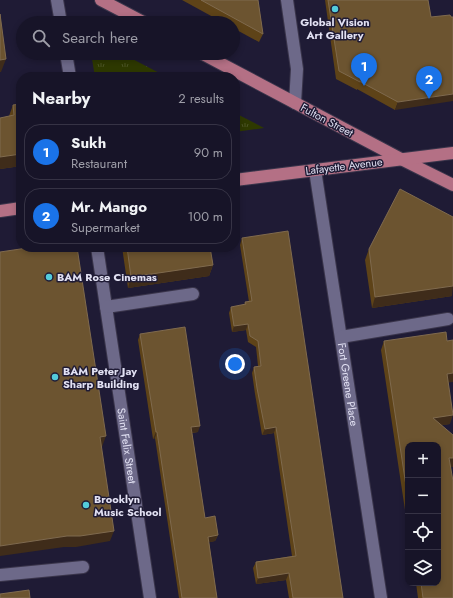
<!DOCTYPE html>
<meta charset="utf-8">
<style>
body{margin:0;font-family:Jost,sans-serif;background:#201d30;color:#f1f3f6}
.controls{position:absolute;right:12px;bottom:12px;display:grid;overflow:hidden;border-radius:8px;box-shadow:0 2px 6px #0003}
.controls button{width:36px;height:36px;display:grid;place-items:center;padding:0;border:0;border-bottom:1px solid #363345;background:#171428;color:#f1f3f6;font:20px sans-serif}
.you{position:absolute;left:235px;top:364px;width:14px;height:14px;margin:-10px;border:3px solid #fff;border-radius:50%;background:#1a73e8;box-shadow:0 0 0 6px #1a73e833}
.badge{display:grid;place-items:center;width:26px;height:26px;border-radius:50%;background:#1a73e8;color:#fff;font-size:13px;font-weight:700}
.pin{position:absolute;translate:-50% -33px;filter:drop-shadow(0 1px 2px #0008)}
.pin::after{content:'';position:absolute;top:21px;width:14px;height:12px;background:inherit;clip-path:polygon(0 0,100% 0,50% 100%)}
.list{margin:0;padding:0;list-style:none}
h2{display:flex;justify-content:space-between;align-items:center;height:52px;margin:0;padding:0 16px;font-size:17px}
h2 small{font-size:13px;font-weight:400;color:#9e9ea8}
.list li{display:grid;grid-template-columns:26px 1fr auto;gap:12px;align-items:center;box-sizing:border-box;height:56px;margin:0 8px 8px;padding:0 8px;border:1px solid #363345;border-radius:16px}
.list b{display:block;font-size:15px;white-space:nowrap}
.list p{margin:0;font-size:13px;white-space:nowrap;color:#9e9ea8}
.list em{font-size:13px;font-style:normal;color:#9e9ea8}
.icon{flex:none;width:22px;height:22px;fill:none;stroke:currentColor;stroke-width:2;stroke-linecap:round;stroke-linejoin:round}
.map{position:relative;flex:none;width:453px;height:598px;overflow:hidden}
.search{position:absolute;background:#171428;box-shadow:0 2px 6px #0003;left:16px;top:16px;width:224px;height:44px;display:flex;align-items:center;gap:10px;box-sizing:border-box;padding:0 14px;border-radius:22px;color:#9e9ea8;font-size:15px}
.panel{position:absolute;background:#171428;box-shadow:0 2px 6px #0003;left:16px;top:72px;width:224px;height:180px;border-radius:16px}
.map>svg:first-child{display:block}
.park{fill:url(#park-tufts)}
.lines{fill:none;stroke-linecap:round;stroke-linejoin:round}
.minor-casing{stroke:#3a354b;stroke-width:14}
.major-casing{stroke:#3a354b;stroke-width:14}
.minor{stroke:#6d6989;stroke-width:12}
.major{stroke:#b47085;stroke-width:12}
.wall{fill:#5e4318}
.shaded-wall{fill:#3f2c1a}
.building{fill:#6c5430;stroke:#7f6a4e}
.poi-dot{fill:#53cbdb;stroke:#1f1b35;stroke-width:1.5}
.labels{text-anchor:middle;stroke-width:3;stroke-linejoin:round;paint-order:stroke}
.poi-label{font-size:11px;font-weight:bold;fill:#e2e1f3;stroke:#1f1b35;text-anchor:start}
.street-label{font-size:11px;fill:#e2e1f3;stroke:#1f1b35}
</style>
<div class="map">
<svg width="453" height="598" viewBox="0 0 453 598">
<defs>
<pattern id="park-tufts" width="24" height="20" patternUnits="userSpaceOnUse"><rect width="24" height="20" fill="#2e3900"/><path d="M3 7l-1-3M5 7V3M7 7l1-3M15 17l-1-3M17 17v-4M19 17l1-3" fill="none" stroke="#4c5526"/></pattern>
</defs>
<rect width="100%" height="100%" fill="#1f1b35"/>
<g class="park">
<path d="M91 53H121L167 77H95Z"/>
<path d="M235 113 264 128 235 132Z"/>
</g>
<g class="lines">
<defs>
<g id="minor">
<path d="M57 0 61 23"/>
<path d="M287 0 297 69 295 103"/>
<path d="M66 53 70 77"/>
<path id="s1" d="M315 170 381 598"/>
<path id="s2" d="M97 247 150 598"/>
<path d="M106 307 193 294"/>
<path d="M341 337 448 319"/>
<path d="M0 575 83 567"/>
</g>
<g id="major">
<path d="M101 0 145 23"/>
<path d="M201 53 401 159 453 185"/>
<path d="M235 180 453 153"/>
<path d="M0 211 21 208"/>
</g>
</defs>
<use href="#minor" class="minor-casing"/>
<use href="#major" class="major-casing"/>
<use href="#minor" class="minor"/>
<use href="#major" class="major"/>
</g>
<g class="wall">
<path d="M182 0H258L263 34 259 42 233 28V23H224Z"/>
<path d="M325 0H428L431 17 395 110 357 89V90L336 79Z"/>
<path d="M21 104V166L0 169 9 116 13 105Z"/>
<path d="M242 238 343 598H289L286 580 256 584 253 568 256 562 292 556 274 433 262 435 255 394 252 373 254 367 258 366 256 347 248 342 246 330 232 332 229 313 231 307 244 305 245 302H249L240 245Z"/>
<path d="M122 247H210L213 265 209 276 128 288Z"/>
<path d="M369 249 452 296 372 308 365 260Z"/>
<path d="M140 334 198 432 192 433 205 518 218 535 215 541 209 542 217 598H179L155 438 153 439 138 340Z"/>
<path d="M384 341 448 383 450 424 442 425 453 467H451L453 598H418L416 583H438L408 445V530L381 350Z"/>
</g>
<g class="shaded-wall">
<path d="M6 59 1 72H0V60Z"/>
<path d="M453 94V101L395 110 398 102Z"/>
<path d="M21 154V166L0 169V157Z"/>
<path d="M213 265 209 276 128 288 131 277Z"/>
<path d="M453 286 452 296 372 308 375 297Z"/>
<path d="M248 324 246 330 232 332 234 326Z"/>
<path d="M453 373V382L444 383 447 374Z"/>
<path d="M453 415 450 424 430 427 433 418Z"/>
<path d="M200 426 198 432 189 433 191 427Z"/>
<path d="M276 427 274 433 262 435 265 429Z"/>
<path d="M156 432H157L155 438 153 439Z"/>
<path d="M106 436 102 447 96 448 100 437Z"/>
<path d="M449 458H453V467L446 468Z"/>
<path d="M114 531 110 541 76 547H64L0 556V546L67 536Z"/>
<path d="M218 535 215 541 206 543 208 537Z"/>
<path d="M289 573 286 580 256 584 258 578Z"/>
</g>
<g class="building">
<path d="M201 0H258L263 34Z"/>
<path d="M328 0H428L431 17 450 15 451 17H453V94L398 102 359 81 360 82 339 71Z"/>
<path d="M0 14 6 59 0 60Z"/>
<path d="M21 104V154L0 157V118L14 115 13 105Z"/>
<path d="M400 189 453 217V286L375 297 369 249Z"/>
<path d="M288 231 343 598H293L289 573 258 578 256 562 296 556 276 427 265 429 257 388 254 367 261 366 258 341 250 336 248 324 234 326 231 307 246 304 245 302 252 301 242 238Z"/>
<path d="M34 247H77L106 436 100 437 114 531 80 536H67L0 546V252Z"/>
<path d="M127 247H210L213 265 131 277Z"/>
<path d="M185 327 200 426 191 427 205 518 215 516 218 535 208 537 217 598H182L157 432H156L140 334Z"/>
<path d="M446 332 447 341 453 340V373L447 374 453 415 433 418 453 435V458H449L453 481V598H423L421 583H438V445H408V499L384 341Z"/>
<path d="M29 590 30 598H0V594Z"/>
</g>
<g class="poi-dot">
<circle cx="335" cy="9" r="4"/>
<circle cx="49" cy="277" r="4"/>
<circle cx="55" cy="377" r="4"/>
<circle cx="86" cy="505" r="4"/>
</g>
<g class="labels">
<g class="poi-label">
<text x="335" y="26" text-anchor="middle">Global Vision<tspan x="335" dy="13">Art Gallery</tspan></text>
<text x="57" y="281">BAM Rose Cinemas</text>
<text x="63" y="375">BAM Peter Jay<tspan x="63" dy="13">Sharp Building</tspan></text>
<text x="94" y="503">Brooklyn<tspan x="94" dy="13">Music School</tspan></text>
</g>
<g class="street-label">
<text transform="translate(327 120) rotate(28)" y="4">Fulton Street</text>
<text transform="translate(344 166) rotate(-7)" y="4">Lafayette Avenue</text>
<text dy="4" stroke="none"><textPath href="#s1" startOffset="217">Fort Greene Place</textPath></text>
<text dy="4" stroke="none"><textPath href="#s2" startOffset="201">Saint Felix Street</textPath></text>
</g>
</g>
</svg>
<div class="controls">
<button>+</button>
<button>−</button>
<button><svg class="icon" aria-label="locate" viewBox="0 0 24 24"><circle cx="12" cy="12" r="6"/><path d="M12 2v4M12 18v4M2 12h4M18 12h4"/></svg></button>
<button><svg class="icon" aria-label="layers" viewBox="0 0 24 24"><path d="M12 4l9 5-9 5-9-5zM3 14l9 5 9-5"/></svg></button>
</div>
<div class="you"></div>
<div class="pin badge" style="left:364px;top:86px">1</div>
<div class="pin badge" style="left:429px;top:99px">2</div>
<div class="search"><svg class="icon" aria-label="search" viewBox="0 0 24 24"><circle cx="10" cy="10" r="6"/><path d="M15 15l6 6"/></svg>Search here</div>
<section class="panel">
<h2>Nearby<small>2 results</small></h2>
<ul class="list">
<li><span class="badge">1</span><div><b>Sukh</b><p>Restaurant</p></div><em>90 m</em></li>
<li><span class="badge">2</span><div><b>Mr. Mango</b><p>Supermarket</p></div><em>100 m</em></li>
</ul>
</section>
</div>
